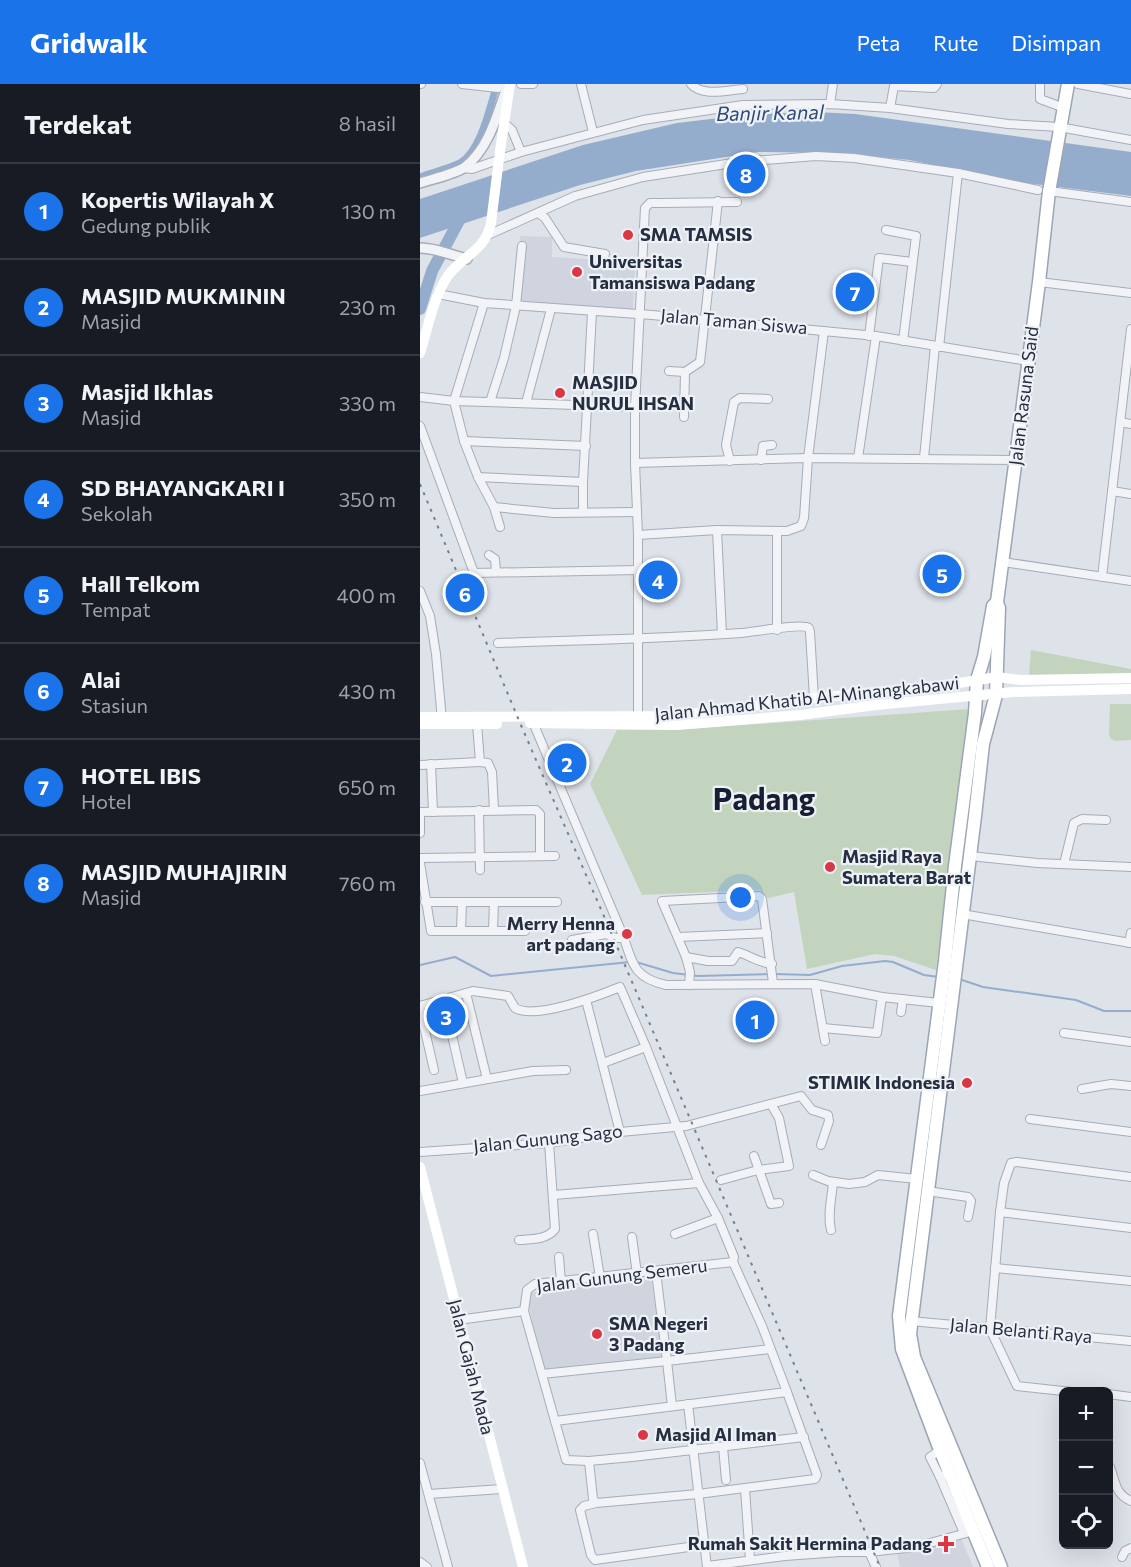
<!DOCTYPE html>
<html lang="id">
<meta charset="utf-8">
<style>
body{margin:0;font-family:Commissioner,sans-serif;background:#242831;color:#f1f3f6}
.controls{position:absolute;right:18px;bottom:18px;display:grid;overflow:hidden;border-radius:9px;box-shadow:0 6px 24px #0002}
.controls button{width:54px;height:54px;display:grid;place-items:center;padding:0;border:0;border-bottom:2px solid #363941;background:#171b24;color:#f1f3f6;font:30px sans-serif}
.you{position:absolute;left:321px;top:814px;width:21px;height:21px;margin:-15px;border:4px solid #fff;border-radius:50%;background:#1a73e8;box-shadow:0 0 0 9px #1a73e833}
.badge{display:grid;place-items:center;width:39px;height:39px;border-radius:50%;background:#1a73e8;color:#fff;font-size:20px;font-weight:700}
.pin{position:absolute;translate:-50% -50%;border:3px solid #fff;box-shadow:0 2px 6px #0006}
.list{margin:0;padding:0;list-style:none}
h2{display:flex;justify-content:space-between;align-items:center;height:78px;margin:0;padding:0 24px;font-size:26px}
h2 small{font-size:20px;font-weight:400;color:#9ea1a6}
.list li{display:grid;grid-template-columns:39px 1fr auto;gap:18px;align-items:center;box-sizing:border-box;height:96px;padding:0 24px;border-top:2px solid #363941}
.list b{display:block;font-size:22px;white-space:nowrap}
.list p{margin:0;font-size:20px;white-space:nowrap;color:#9ea1a6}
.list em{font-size:20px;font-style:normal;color:#9ea1a6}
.icon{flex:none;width:33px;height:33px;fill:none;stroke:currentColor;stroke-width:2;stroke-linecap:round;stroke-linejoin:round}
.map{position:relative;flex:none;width:711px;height:1483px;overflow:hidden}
header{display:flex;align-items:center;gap:36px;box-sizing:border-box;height:84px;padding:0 30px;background:#1a73e8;color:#fff}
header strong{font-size:28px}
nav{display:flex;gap:33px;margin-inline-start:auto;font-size:21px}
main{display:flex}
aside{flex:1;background:#171b24}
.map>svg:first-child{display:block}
.built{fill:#d0d4de}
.green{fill:#c2d4be}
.water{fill:#95adcd}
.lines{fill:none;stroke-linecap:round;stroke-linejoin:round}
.stream{stroke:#95adcd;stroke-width:2}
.canal{stroke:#95adcd;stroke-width:7}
.river{stroke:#95adcd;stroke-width:12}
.minor-casing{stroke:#a7acb7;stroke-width:10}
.tertiary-casing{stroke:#a7acb7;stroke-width:12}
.primary-casing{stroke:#9ca5b6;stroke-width:15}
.minor{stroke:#f1f3f7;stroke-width:8}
.tertiary{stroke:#f1f3f7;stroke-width:9}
.secondary{stroke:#fff;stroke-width:10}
.primary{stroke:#fff;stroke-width:12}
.rail{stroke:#767f94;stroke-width:2;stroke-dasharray:3 6;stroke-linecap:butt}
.secondary-bridge{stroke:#fff;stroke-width:10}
.poi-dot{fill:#da3745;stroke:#eef1f6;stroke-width:2}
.labels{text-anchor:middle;stroke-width:4.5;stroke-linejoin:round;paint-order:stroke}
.poi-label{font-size:18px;font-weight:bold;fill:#262e41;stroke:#eef1f6;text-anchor:start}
.street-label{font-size:18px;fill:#262e41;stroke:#eef1f6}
.water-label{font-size:20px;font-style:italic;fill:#2c4979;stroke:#eef1f6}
.town-label{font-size:30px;font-weight:bold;fill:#181f32;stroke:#eef1f6}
</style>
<header>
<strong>Gridwalk</strong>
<nav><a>Peta</a><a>Rute</a><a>Disimpan</a></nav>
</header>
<main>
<aside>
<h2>Terdekat<small>8 hasil</small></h2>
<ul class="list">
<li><span class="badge">1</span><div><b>Kopertis Wilayah X</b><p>Gedung publik</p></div><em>130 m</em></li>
<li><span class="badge">2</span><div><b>MASJID MUKMININ</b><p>Masjid</p></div><em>230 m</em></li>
<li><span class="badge">3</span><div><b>Masjid Ikhlas</b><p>Masjid</p></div><em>330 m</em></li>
<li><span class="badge">4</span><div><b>SD BHAYANGKARI I</b><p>Sekolah</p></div><em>350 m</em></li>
<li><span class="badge">5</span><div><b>Hall Telkom</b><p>Tempat</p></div><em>400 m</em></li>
<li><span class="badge">6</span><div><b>Alai</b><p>Stasiun</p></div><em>430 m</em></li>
<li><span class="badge">7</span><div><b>HOTEL IBIS</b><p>Hotel</p></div><em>650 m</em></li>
<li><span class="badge">8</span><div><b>MASJID MUHAJIRIN</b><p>Masjid</p></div><em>760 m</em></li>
</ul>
</aside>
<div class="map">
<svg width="711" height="1483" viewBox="0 0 711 1483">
<rect width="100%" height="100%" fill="#dee2e9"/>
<g class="built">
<path d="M100 152 132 153V173L215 178 213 224 212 226 97 219Z"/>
<path d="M231 1194 243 1275 123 1288 110 1226 109 1209Z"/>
<path d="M540 1452 553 1483H480L477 1468Z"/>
</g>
<g class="green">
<path d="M611 566 711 585V591L609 592Z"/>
<path d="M690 620H711V656L695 657 691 655 689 651Z"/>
<path d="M550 625 516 886 474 872 455 870 387 885 374 808 348 814 340 806 222 811 170 700 197 646H254Z"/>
</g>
<path class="water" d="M396 28 435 30 711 68V112L606 99 489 76 421 69 338 68 216 87 160 101 0 154V115L163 61 257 39 333 30Z"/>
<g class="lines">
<g class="stream">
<path d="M216 878 253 889 278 892 349 890"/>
<path d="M0 881 35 873 71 892 210 878"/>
<path d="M355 890 390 891 422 882 465 877 473 878 504 891 519 893"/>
<path d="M539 895 563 903 656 916 684 927H711"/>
</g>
<path class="canal" d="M0 93C13 88 28 85 40 79 61 67 70 22 77 0"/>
<path class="river" d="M0 225 12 187 42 131"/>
<defs>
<g id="minor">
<path d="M0 0H1"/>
<path d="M42 0 78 4 88 0"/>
<path d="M101 0H113"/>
<path d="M161 0 173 48"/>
<path d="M271 0C283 13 307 6 323 5"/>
<path d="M620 0V15L639 22"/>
<path d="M658 0 711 10"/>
<path d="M410 20 413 0"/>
<path d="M470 24 474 2 514 4 517 0"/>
<path d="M83 38 92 46 101 68 223 36 323 21 410 20 470 24 588 40 639 43 711 56"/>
<path d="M44 84 52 85 101 68"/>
<path d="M629 107 711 118"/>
<path d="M118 129 125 134 144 163 185 170"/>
<path d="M466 146 496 152 483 257"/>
<path d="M68 151 155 112 223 93 319 78 396 72 434 74 538 89 618 106"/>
<path d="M619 198 711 209"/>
<path d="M18 210 64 219 232 231 456 252 608 277"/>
<path d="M64 219 34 317 44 357 58 393 74 423 134 429 217 428"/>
<path d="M449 252 459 174 492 178"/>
<path d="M519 263 538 89"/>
<path d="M249 287 265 288 280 278 298 117"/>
<path d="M0 313 34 317 215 323"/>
<path d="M70 318 84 274 96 222 102 162"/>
<path d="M106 319 131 225"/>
<path d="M264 333 265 288"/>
<path d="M700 338 711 340"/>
<path d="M0 342 54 489 218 486"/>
<path d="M44 357 166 362"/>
<path d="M438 374 456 252"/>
<path d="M504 374 515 262"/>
<path d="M341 376 343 362 352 361"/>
<path d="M310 377 306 361 314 318 320 314 348 315"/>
<path d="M215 379 388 374 596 376"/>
<path d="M58 393 163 398"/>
<path d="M692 407 711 410"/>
<path d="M74 423 80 443"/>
<path d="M163 427V398L172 228"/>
<path d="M297 446 302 550"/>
<path d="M357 447V546"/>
<path d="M218 451 215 379V323L225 124 230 119H241L317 118"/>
<path d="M69 471 75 475 76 488"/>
<path d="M583 478 711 497"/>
<path d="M682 493 711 245"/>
<path d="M0 507 10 532 16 570 22 636"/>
<path d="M78 559C159 556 241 555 321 549 334 548 382 539 389 544L390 548 394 614"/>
<path d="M218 632V451L297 446 367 447 381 442 384 434 388 374 404 247"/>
<path d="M112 636 204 854C213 882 215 894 246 901L395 900 462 913 519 919"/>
<path d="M57 640 60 678 68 679 72 688 74 726"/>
<path d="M11 680 13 728"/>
<path d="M0 681 60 678"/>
<path d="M59 726 60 786"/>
<path d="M0 728 116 726 120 730V772"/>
<path d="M0 749V728"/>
<path d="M550 772 617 779 711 783"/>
<path d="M0 774 135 772"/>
<path d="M0 779 11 847H105"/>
<path d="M644 780 654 739 662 735 686 736"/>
<path d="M5 818H137"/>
<path d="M542 830 711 859"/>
<path d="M73 846 74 818"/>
<path d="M41 847 42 818"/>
<path d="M258 853 347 849"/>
<path d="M152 856 186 850 195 854H204"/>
<path d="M709 859 711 849"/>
<path d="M266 873 242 817 339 812 342 815 353 899"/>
<path d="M395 900 405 957"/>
<path d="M269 901 270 888 266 873 288 877H312L318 868C331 872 339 879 352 880"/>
<path d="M46 909 67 995"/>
<path d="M166 916 200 1048"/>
<path d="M0 922 53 907 88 912 95 924C115 936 178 912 200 903L226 963 279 1099 298 1134 314 1173 313 1178 342 1242 367 1308 135 1337"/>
<path d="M0 925 14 986"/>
<path d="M481 928 483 915"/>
<path d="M403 944 457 949 462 913"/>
<path d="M31 947 43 999"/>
<path d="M644 949 711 958"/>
<path d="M183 979 226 963"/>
<path d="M662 1005 691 1000 711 1002"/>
<path d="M0 1007 113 987 146 986"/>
<path d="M610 1035 711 1048"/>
<path d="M0 1068 129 1059 200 1048 266 1042 381 1012 392 1026 408 1031 409 1037 401 1061"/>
<path d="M334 1072 351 1120 359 1119"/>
<path d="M393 1091 408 1097 429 1100 445 1098 458 1091 497 1095"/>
<path d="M301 1096 338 1086 369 1082 359 1034 351 1020"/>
<path d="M507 1107 548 1113 551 1117 548 1133"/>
<path d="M134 1111 279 1099"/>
<path d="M580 1128 711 1144"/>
<path d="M411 1146C407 1130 412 1114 413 1098"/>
<path d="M173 1150 180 1193"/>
<path d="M255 1150 298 1134"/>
<path d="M212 1153 217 1190"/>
<path d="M99 1156C111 1155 127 1156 135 1145L129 1059"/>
<path d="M139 1173 141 1198"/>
<path d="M575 1184 711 1197"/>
<path d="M104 1227 146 1376 169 1377 212 1373 384 1353"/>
<path d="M38 1236 104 1227 107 1206 115 1200 313 1178"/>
<path d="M490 1237 711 1257"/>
<path d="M122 1290 247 1277 236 1188"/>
<path d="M652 1308 597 1302 570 1245 580 1128 584 1099 591 1079 597 1078 711 1093"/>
<path d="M688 1310 711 1313"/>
<path d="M268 1320 287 1483"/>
<path d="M252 1322 247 1277 350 1265"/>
<path d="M303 1363 306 1396"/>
<path d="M520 1366 510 1373 520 1393 523 1392"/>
<path d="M169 1377 173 1415 176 1419"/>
<path d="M0 1379 28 1483"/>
<path d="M690 1383C696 1399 695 1410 711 1417"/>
<path d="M520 1393 544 1449"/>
<path d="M325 1405 330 1475"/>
<path d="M9 1410 82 1405"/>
<path d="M283 1461 175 1476 171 1471 160 1426 164 1422 176 1419 278 1410 395 1395 397 1391 367 1308"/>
<path d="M449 1468 456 1483"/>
<path d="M702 1473 705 1467 711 1464"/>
<path d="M0 1478 7 1483"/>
<path d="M287 1482 365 1472 420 1468H449L495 1463 554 1447"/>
</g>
<g id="tertiary">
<path d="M0 99C12 95 35 90 45 83 69 64 77 31 87 3"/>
<path d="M0 164C17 164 30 171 47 175"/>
</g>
<g id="primary">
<path d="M629 108 648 0"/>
<path d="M577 518 619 198 629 107"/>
<path d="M577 519 579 524 576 611 563 660 555 732 490 1250 494 1273 581 1483"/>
<path d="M568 1483 520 1366 482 1265 479 1232 525 877 535 782 555 629 557 596 564 573 573 522 577 518"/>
</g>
</defs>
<use href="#minor" class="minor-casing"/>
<use href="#tertiary" class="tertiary-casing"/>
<use href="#primary" class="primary-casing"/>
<use href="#minor" class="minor"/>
<use href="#tertiary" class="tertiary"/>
<g class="secondary">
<path d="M80 67 90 0"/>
<path d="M0 269C8 244 13 215 27 193 42 171 65 168 71 139"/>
<path d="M0 633 254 632 394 614 520 602 577 593 600 596 711 594"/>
<path d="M110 639 257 641 380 631 456 621 593 608 711 605"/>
<path d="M0 640H77"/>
<path d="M0 1083 103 1483"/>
</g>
<use href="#primary" class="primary"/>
<path class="rail" d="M0 400 100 639 193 853 460 1483"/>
<path class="secondary-bridge" d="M71 139 80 67"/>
</g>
<g class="poi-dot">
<circle cx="208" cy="151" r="6"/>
<circle cx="157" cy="188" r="6"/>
<circle cx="140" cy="309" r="6"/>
<circle cx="410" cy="783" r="6"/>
<circle cx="207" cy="850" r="6"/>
<circle cx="547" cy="999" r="6"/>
<circle cx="177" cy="1250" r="6"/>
<circle cx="223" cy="1351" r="6"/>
<path d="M523 1451h6v6h6v6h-6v6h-6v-6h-6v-6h6z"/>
</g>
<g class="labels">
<g class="poi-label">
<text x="220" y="157">SMA TAMSIS</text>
<text x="169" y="184">Universitas<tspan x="169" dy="21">Tamansiswa Padang</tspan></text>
<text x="152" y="305">MASJID<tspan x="152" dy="21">NURUL IHSAN</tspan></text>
<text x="422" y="779">Masjid Raya<tspan x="422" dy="21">Sumatera Barat</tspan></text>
<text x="195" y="846" text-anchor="end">Merry Henna<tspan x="195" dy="21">art padang</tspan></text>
<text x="535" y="1005" text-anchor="end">STIMIK Indonesia</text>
<text x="189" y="1246">SMA Negeri<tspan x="189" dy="21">3 Padang</tspan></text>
<text x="235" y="1357">Masjid Al Iman</text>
<text x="512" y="1466" text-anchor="end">Rumah Sakit Hermina Padang</text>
</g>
<g class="street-label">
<text transform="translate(314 238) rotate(5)" y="6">Jalan Taman Siswa</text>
<text transform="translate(604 312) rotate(-83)" y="6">Jalan Rasuna Said</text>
<text transform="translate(387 615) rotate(-6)" y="6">Jalan Ahmad Khatib Al-Minangkabawi</text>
<text transform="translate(128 1055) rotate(-6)" y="6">Jalan Gunung Sago</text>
<text transform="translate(202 1192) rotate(-7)" y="6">Jalan Gunung Semeru</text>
<text transform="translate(601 1247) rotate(5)" y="6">Jalan Belanti Raya</text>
<text transform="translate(51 1283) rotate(76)" y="6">Jalan Gajah Mada</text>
</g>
<g class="water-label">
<text transform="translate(350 29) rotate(-1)" y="7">Banjir Kanal</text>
</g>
<g class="town-label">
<text x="344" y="726">Padang</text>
</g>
</g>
</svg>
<div class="controls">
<button>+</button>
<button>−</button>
<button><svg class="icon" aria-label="locate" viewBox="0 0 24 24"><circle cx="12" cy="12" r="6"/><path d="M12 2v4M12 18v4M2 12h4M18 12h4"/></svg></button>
</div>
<div class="you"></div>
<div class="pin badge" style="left:335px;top:936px">1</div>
<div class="pin badge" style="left:147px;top:679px">2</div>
<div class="pin badge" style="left:26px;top:932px">3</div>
<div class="pin badge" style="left:238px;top:496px">4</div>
<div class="pin badge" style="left:522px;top:490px">5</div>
<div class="pin badge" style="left:45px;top:509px">6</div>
<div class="pin badge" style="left:435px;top:208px">7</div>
<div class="pin badge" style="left:326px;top:90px">8</div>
</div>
</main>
